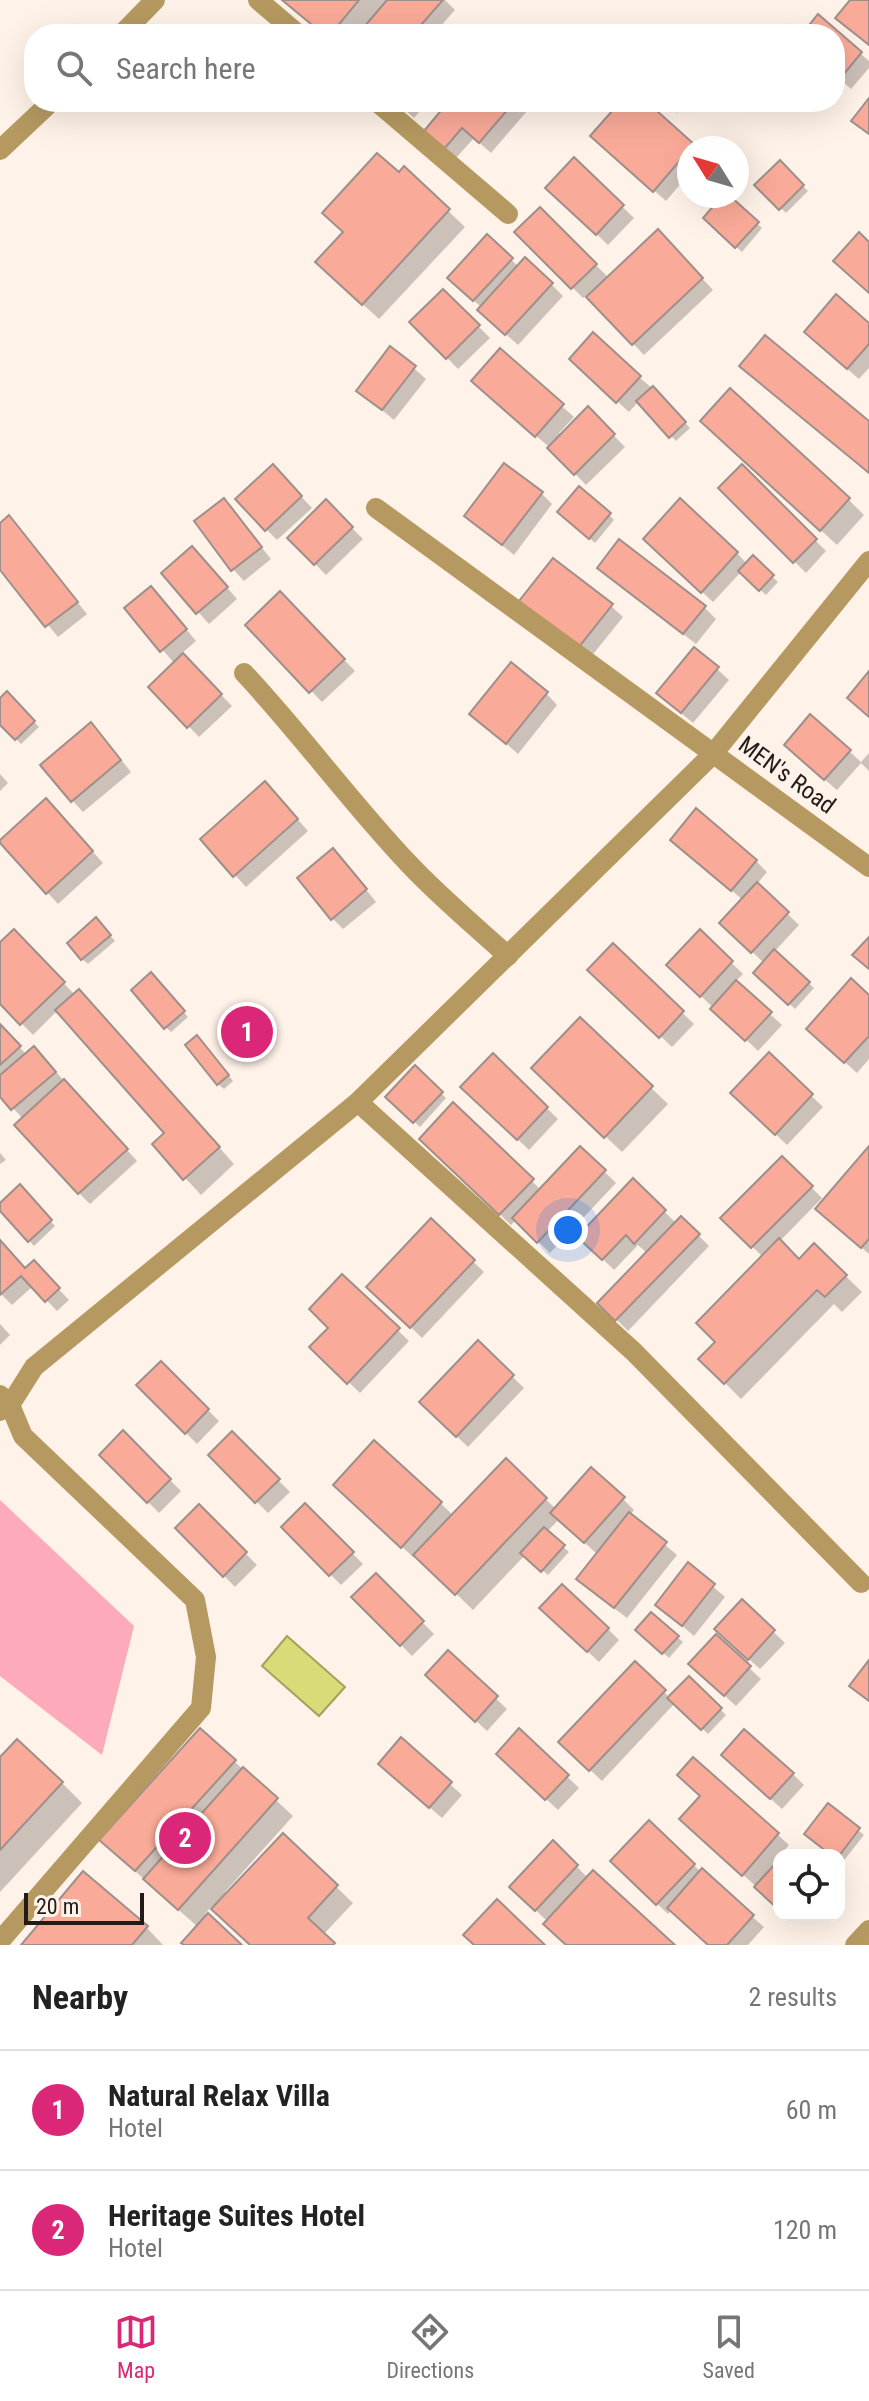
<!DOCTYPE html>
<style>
body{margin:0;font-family:"Roboto Condensed",sans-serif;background:#f2f2f2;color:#222}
.controls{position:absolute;right:24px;bottom:24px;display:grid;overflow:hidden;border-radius:16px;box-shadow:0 8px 32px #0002}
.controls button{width:72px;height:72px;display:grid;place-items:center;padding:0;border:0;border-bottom:2px solid #e0e0e0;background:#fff;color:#222;font:40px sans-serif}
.compass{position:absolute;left:677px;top:136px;width:72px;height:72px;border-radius:50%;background:#fff;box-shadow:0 8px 32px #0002;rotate:307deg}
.scale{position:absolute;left:24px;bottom:20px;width:120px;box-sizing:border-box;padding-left:8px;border:4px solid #211c19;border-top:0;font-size:22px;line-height:28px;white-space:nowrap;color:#211c19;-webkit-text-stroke:6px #fff2e8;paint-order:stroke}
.you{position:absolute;left:568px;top:1230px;width:28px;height:28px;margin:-20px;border:6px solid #fff;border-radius:50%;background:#1a73e8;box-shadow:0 0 0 12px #1a73e833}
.badge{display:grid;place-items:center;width:52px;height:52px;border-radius:50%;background:#db2777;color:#fff;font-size:26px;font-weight:700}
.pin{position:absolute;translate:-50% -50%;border:4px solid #fff;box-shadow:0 2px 8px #0006}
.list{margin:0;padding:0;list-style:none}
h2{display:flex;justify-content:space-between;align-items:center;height:104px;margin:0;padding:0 32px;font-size:34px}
h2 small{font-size:26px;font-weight:400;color:#767676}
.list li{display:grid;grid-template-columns:52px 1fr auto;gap:24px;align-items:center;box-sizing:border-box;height:120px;padding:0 32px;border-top:2px solid #e0e0e0}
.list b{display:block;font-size:30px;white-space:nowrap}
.list p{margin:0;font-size:26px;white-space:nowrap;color:#767676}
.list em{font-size:26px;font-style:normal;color:#767676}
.icon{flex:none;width:44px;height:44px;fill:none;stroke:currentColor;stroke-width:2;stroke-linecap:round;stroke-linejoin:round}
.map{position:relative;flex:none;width:869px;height:1945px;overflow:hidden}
.search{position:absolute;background:#fff;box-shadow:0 8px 32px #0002;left:24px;right:24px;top:24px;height:88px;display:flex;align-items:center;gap:20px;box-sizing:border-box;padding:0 28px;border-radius:32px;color:#767676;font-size:30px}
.sheet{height:344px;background:#fff}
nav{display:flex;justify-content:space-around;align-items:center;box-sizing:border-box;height:112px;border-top:2px solid #e0e0e0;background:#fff;font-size:22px;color:#767676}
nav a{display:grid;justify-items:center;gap:4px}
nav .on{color:#db2777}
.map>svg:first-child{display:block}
.forest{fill:#fdabba}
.water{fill:#d8db77;stroke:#a1a25b;stroke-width:2}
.shadow{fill:#0003}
.building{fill:#faaa98;stroke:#9e8f8b;stroke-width:2}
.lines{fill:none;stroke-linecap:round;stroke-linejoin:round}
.minor{stroke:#b59960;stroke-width:20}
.labels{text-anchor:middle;stroke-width:6;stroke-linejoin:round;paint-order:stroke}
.street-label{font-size:24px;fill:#211c19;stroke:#fff2e8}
</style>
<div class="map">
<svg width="869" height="1945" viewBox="0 0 869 1945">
<rect width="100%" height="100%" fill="#fff2e8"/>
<path class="forest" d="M0 1500 134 1626 102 1755 0 1676Z"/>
<path class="water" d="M287 1636 345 1687 319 1716 262 1666Z"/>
<g class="shadow">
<path d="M281 0H445L455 10 438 29 443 34H323Z"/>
<path d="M818 17 869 61V68L851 89 835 75V34H804Z"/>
<path d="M472 25 482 34H464Z"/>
<path d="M396 102H428L414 118Z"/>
<path d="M451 102H531L533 104 491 153 474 138 456 158 437 142Z"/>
<path d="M623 102H644L695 148H689V174L666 201 604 147Z"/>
<path d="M666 102H687L677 113Z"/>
<path d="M574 160 634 218 608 245 548 187Z"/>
<path d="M780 163 808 191 786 213 757 185Z"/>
<path d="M404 169 465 227 379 319 334 278Z"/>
<path d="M725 196 762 228 742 252 705 218Z"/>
<path d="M540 210 609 278 669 243 713 290 644 355 587 295 583 298 517 232Z"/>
<path d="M487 237 519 267 552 285 563 296 518 345 491 321 482 308 461 289Z"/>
<path d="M443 291 490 338 458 369 412 322Z"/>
<path d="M869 326V368L859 379 817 343Z"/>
<path d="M391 348 426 379 394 420 358 390Z"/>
<path d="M500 351 574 417 559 433 562 436 588 409 625 447 586 485 548 446 485 392Z"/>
<path d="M583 370 639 377 653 389 690 428 676 441 639 401 629 412Z"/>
<path d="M719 437 848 499 864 515 837 545Z"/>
<path d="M742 467 826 551 806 573 721 488Z"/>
<path d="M284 478 312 508 277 540 266 529Z"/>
<path d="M541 493 552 504 514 555 466 515Z"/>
<path d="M224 501 271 559 244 581 233 569Z"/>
<path d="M326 502 363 539 326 575 290 538Z"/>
<path d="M609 515 614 520 595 543 565 517Z"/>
<path d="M9 518 87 614 58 637 0 566V525Z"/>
<path d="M657 550 737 553 747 564 753 558 778 582 766 595 741 572 713 602Z"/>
<path d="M203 560 237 599 209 624 164 574Z"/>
<path d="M611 578 704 607 716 619 696 644Z"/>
<path d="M280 594 355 671 322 702 248 625Z"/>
<path d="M162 600 196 641 181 654 232 706 199 737 151 687 175 664 127 609Z"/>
<path d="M611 606 623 617 590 658 532 612Z"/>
<path d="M717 669 729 680 693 723 670 704Z"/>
<path d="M546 693 557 705 518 754 472 714Z"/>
<path d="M7 694 39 727 21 744 0 722V701Z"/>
<path d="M810 716 861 762 869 753V771L861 763 837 790 797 756Z"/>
<path d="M102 736 131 772 83 812 72 800Z"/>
<path d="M0 774 8 783 0 791Z"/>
<path d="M276 795 308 831 246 887 203 840Z"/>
<path d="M57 812 103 863 58 904 47 892Z"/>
<path d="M684 851 756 861 767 872 757 884 799 925 774 952 814 988 795 1009 756 973 764 963 733 934 743 900Z"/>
<path d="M344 862 376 902 343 929 332 918Z"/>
<path d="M101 925 115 941 88 964 82 959Z"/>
<path d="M14 931 75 995 95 1008 234 1164 201 1195 154 1144 167 1133 58 1010 33 1035 0 1001V945Z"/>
<path d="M700 932 743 974 735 982 782 1025 758 1051 669 965Z"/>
<path d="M613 946 694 1024 672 1047 590 969Z"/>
<path d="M156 980 188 1017 171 1032 166 1027Z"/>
<path d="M869 998V1059L857 1073 820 1040Z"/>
<path d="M580 1020 668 1104 622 1152 550 1084Z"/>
<path d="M0 1027 27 1055 45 1060 137 1161 90 1204 79 1193 23 1119 0 1094Z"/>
<path d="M202 1043 233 1081 224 1089 218 1084Z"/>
<path d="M769 1055 823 1107 787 1145 733 1093Z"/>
<path d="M493 1056 558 1119 529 1150 463 1087Z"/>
<path d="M415 1068 446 1098 420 1127 388 1097Z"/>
<path d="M453 1105 541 1190 580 1148 616 1183 550 1253 516 1220 511 1225 421 1139Z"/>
<path d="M869 1149V1254L829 1220Z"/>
<path d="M0 1153 6 1160 0 1164Z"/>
<path d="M782 1158 822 1198 779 1242 799 1261 814 1245 862 1292 842 1312 834 1304 741 1399 701 1359 718 1342 763 1257 723 1218Z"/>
<path d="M633 1181 677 1224 682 1219 709 1246 628 1331 600 1303 648 1254 638 1245 614 1270 580 1237Z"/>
<path d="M20 1187 55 1226 34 1246 0 1208V1205Z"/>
<path d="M431 1221 484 1272 422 1338 369 1287Z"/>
<path d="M0 1242 26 1270 34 1263 69 1300 57 1311 33 1286 12 1305 0 1293Z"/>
<path d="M342 1277 409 1341 360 1393 312 1347 330 1328Z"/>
<path d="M0 1324 10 1335 0 1345Z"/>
<path d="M478 1343 524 1388 468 1447 421 1402Z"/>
<path d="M161 1364 219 1421 197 1444 139 1385Z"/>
<path d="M123 1433 181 1491 159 1513 102 1455Z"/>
<path d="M232 1434 290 1492 268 1513 210 1455Z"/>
<path d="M375 1442 454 1516 506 1461 556 1509 623 1499 634 1510 630 1515 677 1555 627 1618 590 1590 598 1555 559 1519 547 1532 569 1552 548 1575 525 1555 473 1610 416 1555 413 1557 347 1496Z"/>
<path d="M305 1506 363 1564 341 1585 284 1528Z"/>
<path d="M199 1507 257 1565 235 1587 178 1528Z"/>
<path d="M688 1565 725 1597 694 1636 658 1605Z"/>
<path d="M376 1576 434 1634 412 1656 354 1597Z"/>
<path d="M742 1602 785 1643 760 1669 728 1640Z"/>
<path d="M553 1619 608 1629 619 1640 599 1662Z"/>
<path d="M643 1635 677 1637 683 1642 669 1658Z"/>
<path d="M716 1637 761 1679 736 1706 702 1675Z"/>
<path d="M448 1653 507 1709 487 1731 438 1686Z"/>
<path d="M635 1663 670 1698 689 1679 726 1715 708 1734 675 1703 602 1781 572 1753Z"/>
<path d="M519 1731 579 1788 558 1810 510 1765Z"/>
<path d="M401 1740 462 1795 442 1818 392 1775Z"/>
<path d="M694 1759 789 1845 774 1863 779 1868V1907L693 1830 702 1797Z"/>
<path d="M0 1760 62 1783 82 1803 0 1892Z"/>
<path d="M234 1761 293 1816 225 1892 228 1895 283 1836 353 1903 323 1935 334 1945H252L212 1906 205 1914 239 1945H186L198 1927 118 1856Z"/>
<path d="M734 1766 793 1774 804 1785 782 1809Z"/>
<path d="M828 1806 864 1835 842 1863 839 1860Z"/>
<path d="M649 1823 701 1872 764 1927 748 1945H710L672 1910 668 1914 613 1861Z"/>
<path d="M553 1843 588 1878 672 1945H568L548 1922 512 1887Z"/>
<path d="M83 1874 147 1928 163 1945H24Z"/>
<path d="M787 1915H800L794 1921Z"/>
</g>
<g class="building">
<path d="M282 0H359L331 34H323Z"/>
<path d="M387 0H443L413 34H358Z"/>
<path d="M850 0H869V45L835 18Z"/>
<path d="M818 14 862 52 839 80 835 76V34H802Z"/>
<path d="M869 98V134L851 121Z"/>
<path d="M448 102H514L479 143 462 128 444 149 424 131Z"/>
<path d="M620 102H647L694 144 653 192 590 136Z"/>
<path d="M377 153 399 172 404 166 450 209 362 305 315 262 343 232 322 213Z"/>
<path d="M574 157 624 205 596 235 545 188Z"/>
<path d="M780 160 804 185 779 210 754 185Z"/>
<path d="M722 196H730L759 222 735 248 703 218Z"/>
<path d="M540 207 597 264 571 289 514 232Z"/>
<path d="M658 229 703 278 632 345 586 297Z"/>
<path d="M859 232 869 242V293L833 261Z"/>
<path d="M487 234 513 258 473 301 447 278Z"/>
<path d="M525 257 553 283 505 335 477 310Z"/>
<path d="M443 289 480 325 446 359 409 322Z"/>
<path d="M836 294 869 323V344L847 369 804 332Z"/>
<path d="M593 332 641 376 616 403 569 359Z"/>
<path d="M765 335 869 421V473L739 366Z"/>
<path d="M390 346 416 366 382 410 356 391Z"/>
<path d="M500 348 564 404 535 437 471 381Z"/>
<path d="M653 386 686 422 669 438 636 401Z"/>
<path d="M730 388 850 498 820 531 700 421Z"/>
<path d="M588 406 615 434 574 475 547 448Z"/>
<path d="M504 463 543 492 502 545 464 516Z"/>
<path d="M273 464 302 496 265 531 235 499Z"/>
<path d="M742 464 817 539 793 563 718 488Z"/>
<path d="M579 486 611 513 589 539 557 512Z"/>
<path d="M224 498 262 547 231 571 194 521Z"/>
<path d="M680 498 738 552 701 593 643 539Z"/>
<path d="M326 499 353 527 314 565 287 538Z"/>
<path d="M9 515 78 602 45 627 0 570V523Z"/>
<path d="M619 539 706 606 683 634 597 568Z"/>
<path d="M192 546 228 587 196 614 161 573Z"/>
<path d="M753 555 774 575 759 591 738 571Z"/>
<path d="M553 558 613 604 578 648 519 601Z"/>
<path d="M151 586 187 629 160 652 124 608Z"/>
<path d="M280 591 345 659 309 693 245 625Z"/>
<path d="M694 647 719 667 681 713 656 693Z"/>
<path d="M183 653 222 694 187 728 148 687Z"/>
<path d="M511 662 548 692 506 744 469 714Z"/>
<path d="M869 671V717L847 698Z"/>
<path d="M7 691 35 721 15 740 0 725V698Z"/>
<path d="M810 714 851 750 824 780 784 745Z"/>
<path d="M91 722 121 760 71 802 40 765Z"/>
<path d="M265 781 298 819 233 877 200 839Z"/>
<path d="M46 798 93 851 46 894 0 843V840Z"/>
<path d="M696 808 757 860 731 891 670 840Z"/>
<path d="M333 848 367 889 331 920 297 878Z"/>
<path d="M757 882 789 912 751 953 719 923Z"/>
<path d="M96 917 111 935 81 960 67 943Z"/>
<path d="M14 929 65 982 20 1025 0 1004V942Z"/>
<path d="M700 929 733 961 700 997 666 965Z"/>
<path d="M869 937V969L852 955Z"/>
<path d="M613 943 684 1011 659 1038 587 970Z"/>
<path d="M774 949 810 982 788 1005 753 973Z"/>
<path d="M151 972 185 1011 164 1029 131 990Z"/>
<path d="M851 978 869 995V1036L844 1063 806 1029Z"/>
<path d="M736 980 772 1012 745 1041 710 1009Z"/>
<path d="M79 989 220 1147 183 1180 152 1144 164 1133 55 1010Z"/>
<path d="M580 1017 653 1086 604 1138 531 1068Z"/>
<path d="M0 1024 21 1046 0 1065Z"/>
<path d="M197 1035 229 1075 217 1085 185 1045Z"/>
<path d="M34 1046 56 1072 11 1110 0 1097V1075Z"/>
<path d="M769 1052 813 1094 775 1135 730 1093Z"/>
<path d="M493 1053 548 1107 517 1140 460 1087Z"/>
<path d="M415 1065 443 1092 413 1123 385 1097Z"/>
<path d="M64 1079 128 1149 78 1194 14 1125Z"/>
<path d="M453 1102 534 1179 499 1215 419 1139Z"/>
<path d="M580 1146 606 1170 537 1243 512 1218Z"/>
<path d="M869 1146V1239L861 1248 815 1209Z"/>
<path d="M782 1156 813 1186 751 1248 720 1218Z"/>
<path d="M633 1178 666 1210 634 1244 626 1235 602 1260 577 1237Z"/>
<path d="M20 1184 52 1220 28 1242 0 1211V1203Z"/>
<path d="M681 1216 700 1234 615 1321 597 1303Z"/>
<path d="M431 1218 475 1260 410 1328 366 1287Z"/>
<path d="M779 1238 799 1259 814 1243 847 1275 825 1297 817 1290 724 1384 698 1359 715 1342 696 1323Z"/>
<path d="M0 1240 25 1268 34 1260 60 1288 45 1302 21 1276 0 1295Z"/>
<path d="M342 1274 400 1328 347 1384 309 1347 328 1328 309 1309Z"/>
<path d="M478 1340 514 1375 456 1437 419 1402Z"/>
<path d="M161 1361 209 1409 185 1434 136 1385Z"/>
<path d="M123 1430 171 1479 147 1503 99 1455Z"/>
<path d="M232 1431 280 1479 255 1503 208 1455Z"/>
<path d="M374 1440 442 1502 401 1548 333 1485Z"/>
<path d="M506 1458 547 1498 455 1595 413 1555Z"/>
<path d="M591 1467 625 1497 584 1543 550 1513Z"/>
<path d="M305 1503 354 1552 329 1576 281 1527Z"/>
<path d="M199 1504 247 1552 223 1577 175 1528Z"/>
<path d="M629 1512 667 1542 614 1608 576 1579Z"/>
<path d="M544 1527 565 1545 541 1572 520 1553Z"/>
<path d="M688 1562 715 1584 682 1626 655 1605Z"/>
<path d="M376 1573 424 1621 400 1646 351 1597Z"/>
<path d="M562 1584 609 1628 587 1652 539 1608Z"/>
<path d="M742 1599 775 1630 748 1660 714 1629Z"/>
<path d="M651 1612 679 1636 662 1654 635 1630Z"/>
<path d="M716 1634 751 1666 724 1696 688 1664Z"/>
<path d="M448 1650 498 1696 475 1722 425 1675Z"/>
<path d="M869 1660V1701L849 1686Z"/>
<path d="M635 1661 666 1690 589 1771 558 1742Z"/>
<path d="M689 1676 722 1708 701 1730 667 1698Z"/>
<path d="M200 1728 236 1760 135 1871 99 1840Z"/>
<path d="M519 1728 569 1775 545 1800 496 1754Z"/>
<path d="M744 1729 794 1773 770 1799 721 1755Z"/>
<path d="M401 1737 452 1782 429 1808 378 1764Z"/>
<path d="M17 1739 63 1782 0 1850V1757Z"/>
<path d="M693 1757 779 1833 742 1876 679 1819 700 1796 677 1775Z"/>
<path d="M243 1767 278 1798 178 1910 143 1879Z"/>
<path d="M828 1803 860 1828 839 1856 831 1855 804 1834Z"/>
<path d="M649 1820 695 1864 656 1905 610 1861Z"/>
<path d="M283 1833 338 1885 308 1918 335 1943 333 1945H250L211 1909Z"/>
<path d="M553 1840 578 1865 535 1911 509 1887Z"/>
<path d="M776 1863 779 1865V1910L754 1887Z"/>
<path d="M702 1868 754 1915 727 1945H708L667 1908Z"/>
<path d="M593 1870 675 1945H566L543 1924Z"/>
<path d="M83 1871 148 1926 132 1945H21Z"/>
<path d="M497 1899 545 1945H474L463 1935Z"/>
<path d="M208 1913 242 1945H184L181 1943Z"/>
</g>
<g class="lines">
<g class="minor">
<path d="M258 0 298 34"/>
<path d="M122 34 155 0"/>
<path d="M377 102 508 214"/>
<path d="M0 150 51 102"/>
<path d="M376 508 869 867"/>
<path d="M244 673C302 735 351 803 409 864 440 897 475 926 508 956"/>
<path d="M358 1102 634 1352 861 1583"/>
<path d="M0 1395 10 1405 23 1436 195 1600 206 1657 201 1708 0 1941"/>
<path d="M0 1411 10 1405 34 1367 358 1102 713 754 869 561"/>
<path d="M855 1945 869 1930"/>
</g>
</g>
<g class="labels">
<g class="street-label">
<text transform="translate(787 775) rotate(36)" y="8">MEN's Road</text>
</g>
</g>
</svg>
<div class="controls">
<button><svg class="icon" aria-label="locate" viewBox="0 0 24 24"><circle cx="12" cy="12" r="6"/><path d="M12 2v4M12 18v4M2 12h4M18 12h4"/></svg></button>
</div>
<svg class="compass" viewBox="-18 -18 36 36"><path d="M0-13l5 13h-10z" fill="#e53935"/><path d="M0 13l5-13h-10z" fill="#767676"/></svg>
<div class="scale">20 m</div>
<div class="you"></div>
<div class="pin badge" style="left:247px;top:1032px">1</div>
<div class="pin badge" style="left:185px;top:1838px">2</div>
<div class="search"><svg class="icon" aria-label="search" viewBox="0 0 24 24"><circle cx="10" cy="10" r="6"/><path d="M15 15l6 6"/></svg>Search here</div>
</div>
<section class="sheet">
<h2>Nearby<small>2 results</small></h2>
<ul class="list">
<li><span class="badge">1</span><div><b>Natural Relax Villa</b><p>Hotel</p></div><em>60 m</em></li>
<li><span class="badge">2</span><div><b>Heritage Suites Hotel</b><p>Hotel</p></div><em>120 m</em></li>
</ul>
</section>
<nav>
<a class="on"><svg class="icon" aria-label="map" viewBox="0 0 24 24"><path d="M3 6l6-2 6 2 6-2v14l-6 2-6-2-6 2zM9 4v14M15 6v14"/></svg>Map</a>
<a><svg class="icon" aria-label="directions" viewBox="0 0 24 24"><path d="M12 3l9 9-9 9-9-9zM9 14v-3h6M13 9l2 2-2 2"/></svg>Directions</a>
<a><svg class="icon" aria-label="saved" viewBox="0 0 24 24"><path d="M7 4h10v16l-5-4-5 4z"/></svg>Saved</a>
</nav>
